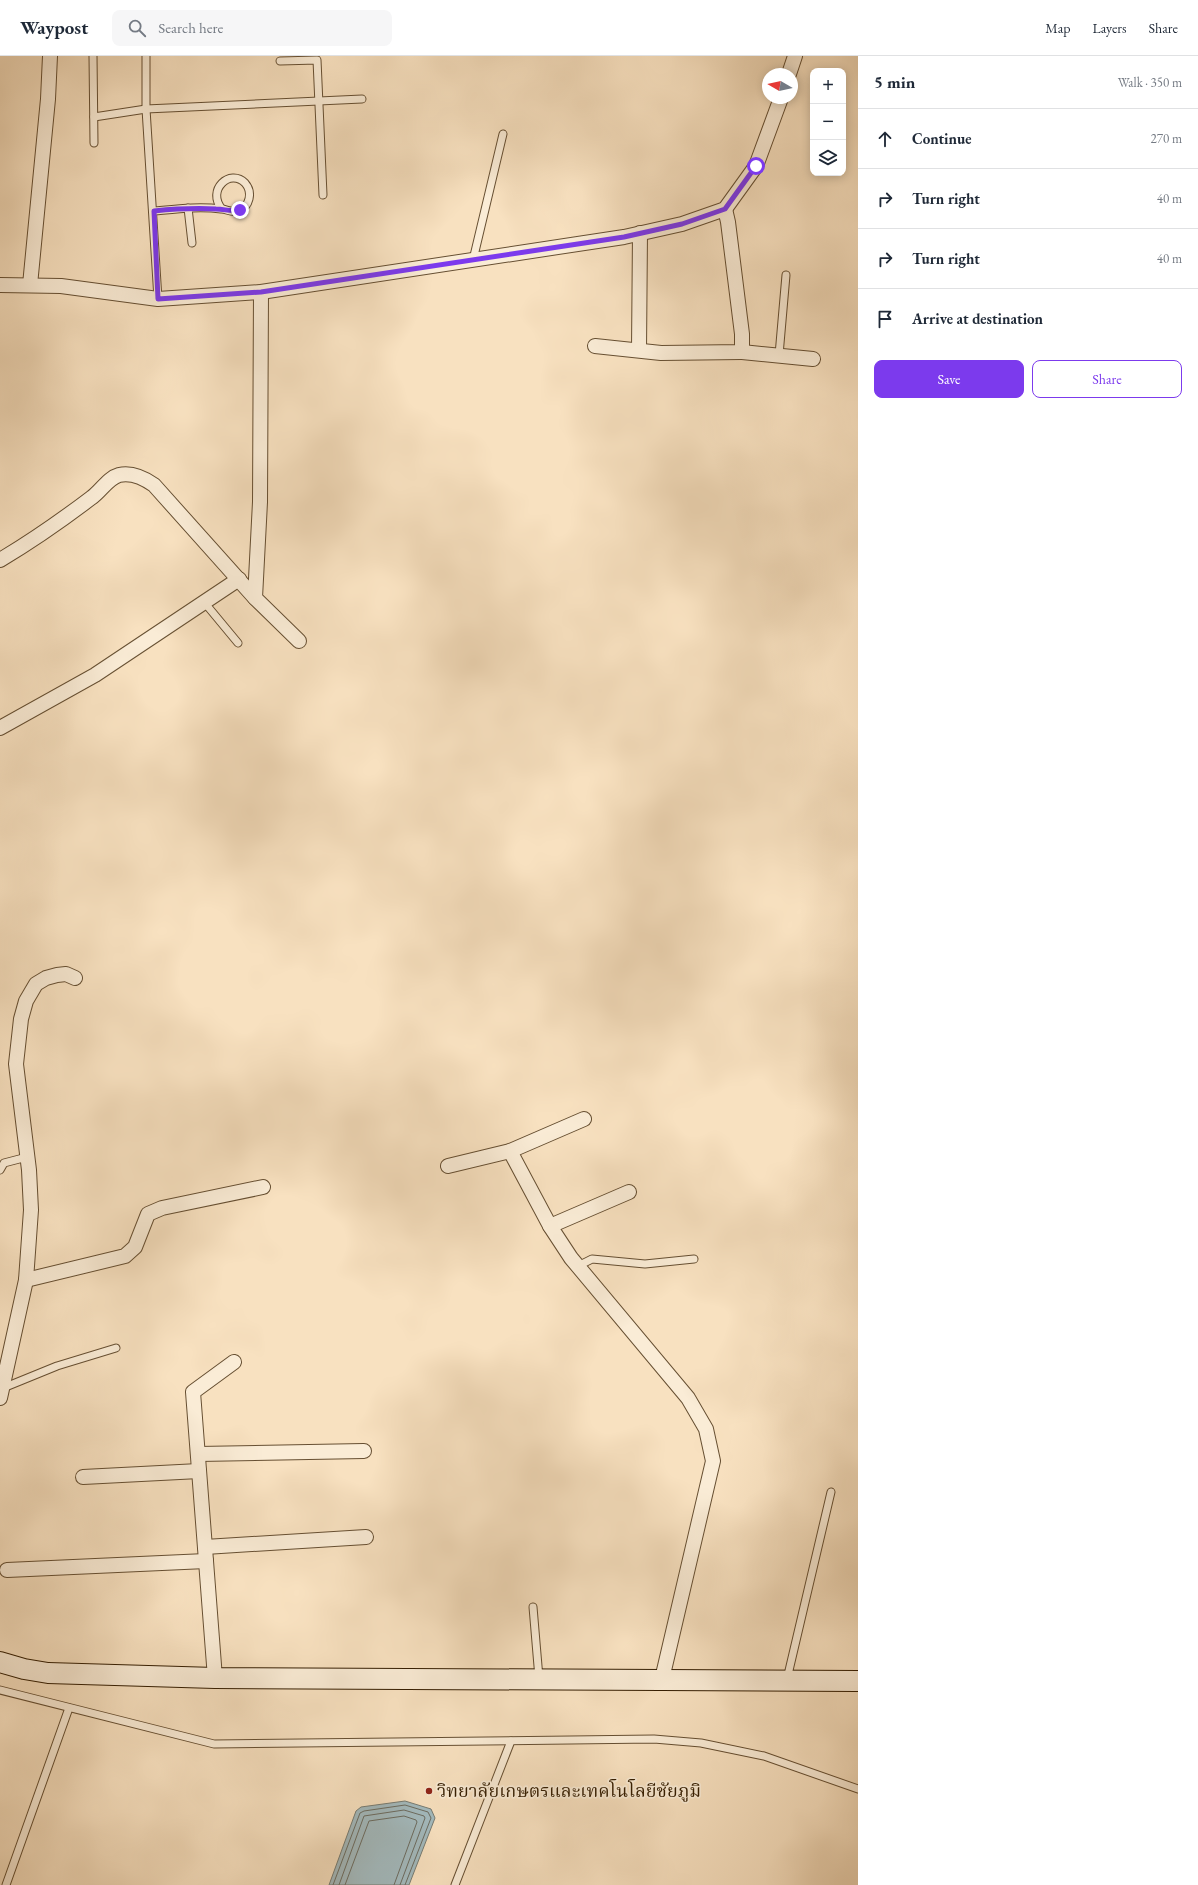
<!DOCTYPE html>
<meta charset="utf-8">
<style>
body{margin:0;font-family:"EB Garamond","Noto Serif Thai",serif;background:#f6f6f7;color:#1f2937}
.controls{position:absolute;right:12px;top:12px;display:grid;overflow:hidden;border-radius:8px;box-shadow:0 2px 10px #0003}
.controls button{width:36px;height:36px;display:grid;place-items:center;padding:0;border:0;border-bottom:1px solid #e0e1e3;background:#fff;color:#1f2937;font:20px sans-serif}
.compass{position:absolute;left:762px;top:12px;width:36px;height:36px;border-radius:50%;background:#fff;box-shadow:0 2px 10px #0003;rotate:279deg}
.stop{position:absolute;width:12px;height:12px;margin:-9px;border:3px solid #7c3aed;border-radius:50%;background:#fff}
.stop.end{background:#7c3aed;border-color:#fff;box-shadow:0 1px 4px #0008}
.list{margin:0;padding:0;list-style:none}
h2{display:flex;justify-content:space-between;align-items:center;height:52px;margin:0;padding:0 16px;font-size:17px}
h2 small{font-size:13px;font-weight:400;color:#747a83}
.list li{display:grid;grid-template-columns:26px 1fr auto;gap:12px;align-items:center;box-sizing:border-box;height:60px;padding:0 16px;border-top:1px solid #e0e1e3}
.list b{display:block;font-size:15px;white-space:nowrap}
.list em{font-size:13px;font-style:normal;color:#747a83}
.actions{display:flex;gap:8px;padding:12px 16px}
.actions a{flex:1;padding:9px 0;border:1px solid #7c3aed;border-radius:8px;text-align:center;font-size:14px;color:#7c3aed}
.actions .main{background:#7c3aed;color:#fff}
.icon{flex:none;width:22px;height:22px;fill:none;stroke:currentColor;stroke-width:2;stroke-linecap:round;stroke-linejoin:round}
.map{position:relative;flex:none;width:858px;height:1829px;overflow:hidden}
header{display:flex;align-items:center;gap:24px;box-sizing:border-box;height:56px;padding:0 20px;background:#fff;border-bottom:1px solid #e0e1e3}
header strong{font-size:19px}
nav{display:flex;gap:22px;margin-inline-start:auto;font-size:14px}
.search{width:280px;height:36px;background:#f6f6f7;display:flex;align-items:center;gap:10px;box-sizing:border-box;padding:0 14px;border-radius:8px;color:#747a83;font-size:15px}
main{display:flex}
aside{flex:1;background:#fff}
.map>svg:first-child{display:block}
.water{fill:#a3babe;stroke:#777c73}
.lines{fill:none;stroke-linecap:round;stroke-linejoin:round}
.shore{stroke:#6c6c60;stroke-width:1}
.lane-casing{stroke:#664f32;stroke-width:9}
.street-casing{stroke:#664f32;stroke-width:16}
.secondary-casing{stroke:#351e02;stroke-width:22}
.lane{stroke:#faecd6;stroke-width:7}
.street{stroke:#faecd6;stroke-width:14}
.secondary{stroke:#faecd6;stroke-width:20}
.route{stroke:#7c3aed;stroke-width:5}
.poi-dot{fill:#8f2418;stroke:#faecd6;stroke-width:1.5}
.labels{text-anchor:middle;stroke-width:3.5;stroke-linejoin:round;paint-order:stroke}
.poi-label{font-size:18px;fill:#351e02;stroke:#faecd6;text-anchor:start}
</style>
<header>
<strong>Waypost</strong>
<div class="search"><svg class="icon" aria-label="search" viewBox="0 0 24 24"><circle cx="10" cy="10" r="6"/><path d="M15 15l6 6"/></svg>Search here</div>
<nav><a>Map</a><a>Layers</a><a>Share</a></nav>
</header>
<main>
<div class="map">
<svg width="858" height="1829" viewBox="0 0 858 1829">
<rect width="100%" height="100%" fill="#f8e1c0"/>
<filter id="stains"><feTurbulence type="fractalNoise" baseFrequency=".005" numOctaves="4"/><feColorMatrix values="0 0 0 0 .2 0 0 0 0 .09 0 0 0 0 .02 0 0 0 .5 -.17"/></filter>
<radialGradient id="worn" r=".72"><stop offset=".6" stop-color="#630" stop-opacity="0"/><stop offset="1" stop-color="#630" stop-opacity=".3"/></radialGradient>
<path class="water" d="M405 1745 431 1753 435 1762 409 1829H329L356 1755 361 1751Z"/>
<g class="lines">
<g class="shore">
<path d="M333 1829 360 1757 364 1755 405 1749 428 1756 431 1762 405 1829"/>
<path d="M339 1829 364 1760 404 1754 424 1760 425 1762 400 1829"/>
<path d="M345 1829 369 1765 404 1760 416 1764 417 1766 394 1829"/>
</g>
<defs>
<g id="lane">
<path d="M93 0 94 87"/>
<path d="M146 0V53L158 243"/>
<path d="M280 5 317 4 323 139"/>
<path d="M94 61 146 53 362 43"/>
<path d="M188 152 192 187"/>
<path d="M154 155C176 153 199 150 221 153 227 153 231 157 238 155 250 151 253 136 245 127 230 112 206 134 222 153"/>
<path d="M473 204 503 78"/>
<path d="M779 299 786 219"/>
<path d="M204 546 238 587"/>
<path d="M0 1114 4 1107 27 1101"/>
<path d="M578 1210 592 1203 645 1208 694 1203"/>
<path d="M3 1332 57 1310 116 1292"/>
<path d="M533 1551 539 1622"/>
<path d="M787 1623 831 1436"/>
<path d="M0 1634 214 1688 654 1683 701 1687 764 1700 858 1733"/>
<path d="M6 1829 69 1652"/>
<path d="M455 1829 511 1685"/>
</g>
<g id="street">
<path d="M789 18 795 0"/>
<path d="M0 229 61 230 158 243 261 236 624 181 682 168 725 153 756 110 781 42"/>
<path d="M30 229 48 43 50 0"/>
<path d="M261 236 260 446 255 542 299 585"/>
<path d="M595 290 661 297 742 296V278L728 166 725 153"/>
<path d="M639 294 640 177"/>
<path d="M742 296 813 303"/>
<path d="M0 504C32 485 62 464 91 442 101 435 108 422 119 419 132 416 144 422 154 429L255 542"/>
<path d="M0 672 95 619 239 523"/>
<path d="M510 1095 550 1170 571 1202 688 1342 706 1373 713 1405 662 1623"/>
<path d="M448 1110 510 1095 584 1063"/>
<path d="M550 1170 629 1136"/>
<path d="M26 1224 125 1200 135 1191 148 1158 162 1152 263 1131"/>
<path d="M0 1342 26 1224 31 1154 29 1114 16 1008 21 963 26 945 36 928 46 922 57 919 66 918 75 922"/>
<path d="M198 1398 364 1395"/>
<path d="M83 1421 199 1415"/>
<path d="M205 1491 366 1481"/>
<path d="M7 1514 206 1505"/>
<path d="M215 1622 193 1336 234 1306"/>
</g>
<path id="secondary" d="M0 1606 24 1613 48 1617 215 1622 858 1625"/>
</defs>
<use href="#lane" class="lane-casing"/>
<use href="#street" class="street-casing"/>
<use href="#secondary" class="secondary-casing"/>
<use href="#lane" class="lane"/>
<use href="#street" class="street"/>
<use href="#secondary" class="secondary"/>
</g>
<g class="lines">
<path class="route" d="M240 154C230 156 225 153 216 153 195 152 174 153 154 155L158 243 261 236 624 181 682 168 725 153 756 110"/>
</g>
<circle class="poi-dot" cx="429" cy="1735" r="4"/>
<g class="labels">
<g class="poi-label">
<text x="437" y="1741">วิทยาลัยเกษตรและเทคโนโลยีชัยภูมิ</text>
</g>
</g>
<rect width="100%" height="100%" filter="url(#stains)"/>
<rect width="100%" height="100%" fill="url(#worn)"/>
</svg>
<div class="controls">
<button>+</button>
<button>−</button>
<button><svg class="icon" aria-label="layers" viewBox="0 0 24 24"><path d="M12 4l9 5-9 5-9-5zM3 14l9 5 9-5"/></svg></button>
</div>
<svg class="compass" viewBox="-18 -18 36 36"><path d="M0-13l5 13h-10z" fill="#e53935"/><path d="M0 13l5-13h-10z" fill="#747a83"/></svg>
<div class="stop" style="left:756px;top:110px"></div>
<div class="stop end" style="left:240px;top:154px"></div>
</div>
<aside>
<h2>5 min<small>Walk · 350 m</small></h2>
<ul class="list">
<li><svg class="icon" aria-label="ahead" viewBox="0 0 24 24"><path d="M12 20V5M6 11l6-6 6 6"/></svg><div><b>Continue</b></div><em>270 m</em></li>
<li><svg class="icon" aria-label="right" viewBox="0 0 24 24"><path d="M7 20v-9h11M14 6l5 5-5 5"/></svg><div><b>Turn right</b></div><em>40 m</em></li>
<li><svg class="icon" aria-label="right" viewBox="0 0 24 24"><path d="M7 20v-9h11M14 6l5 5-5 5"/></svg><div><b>Turn right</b></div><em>40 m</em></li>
<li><svg class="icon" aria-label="arrive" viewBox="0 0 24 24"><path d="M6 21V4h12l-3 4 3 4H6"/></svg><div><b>Arrive at destination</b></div></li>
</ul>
<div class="actions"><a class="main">Save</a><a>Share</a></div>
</aside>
</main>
